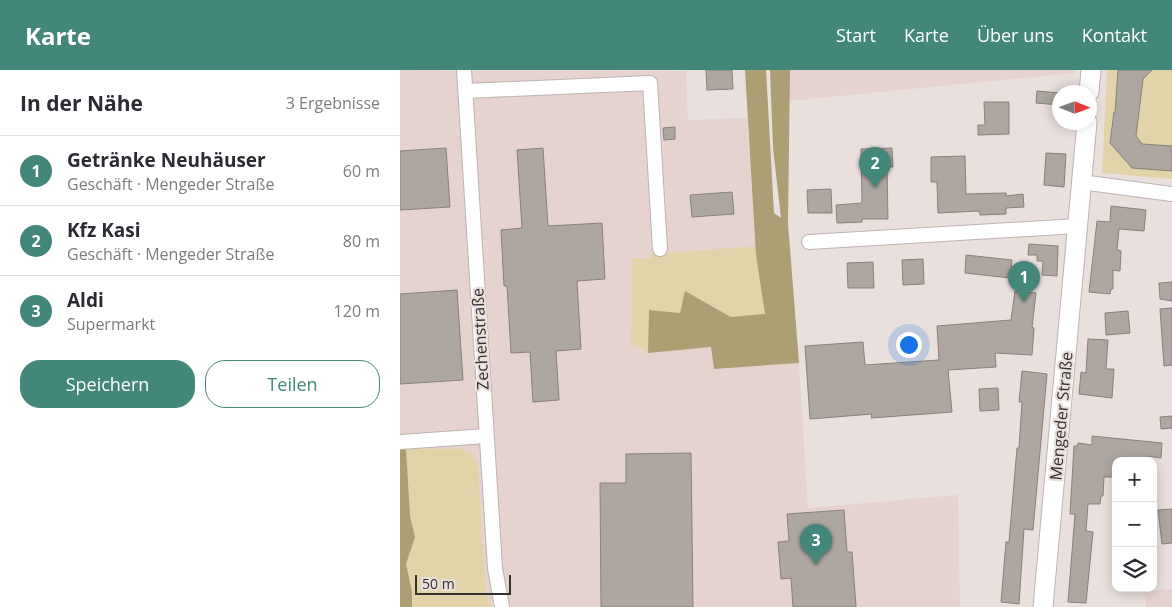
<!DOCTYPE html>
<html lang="de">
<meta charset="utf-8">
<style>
body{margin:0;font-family:"Open Sans",sans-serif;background:#f7f7f7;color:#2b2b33}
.controls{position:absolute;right:15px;bottom:15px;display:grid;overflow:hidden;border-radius:10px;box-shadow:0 2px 12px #0003}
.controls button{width:45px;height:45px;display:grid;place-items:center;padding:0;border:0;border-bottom:1px solid #e1e1e2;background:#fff;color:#2b2b33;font:25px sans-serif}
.compass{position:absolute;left:652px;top:15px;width:45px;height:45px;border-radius:50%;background:#fff;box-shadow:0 2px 12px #0003;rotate:91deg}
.scale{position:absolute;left:15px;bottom:12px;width:96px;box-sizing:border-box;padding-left:5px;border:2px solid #353131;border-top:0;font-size:14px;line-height:18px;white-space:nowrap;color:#353131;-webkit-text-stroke:4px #e9dfdd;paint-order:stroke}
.you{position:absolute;left:508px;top:274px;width:18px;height:18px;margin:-12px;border:4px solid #fff;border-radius:50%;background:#1a73e8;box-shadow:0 0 0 8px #1a73e833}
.badge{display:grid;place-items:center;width:32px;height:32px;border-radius:50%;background:#43877a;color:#fff;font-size:16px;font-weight:700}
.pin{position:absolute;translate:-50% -41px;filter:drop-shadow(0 1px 2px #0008)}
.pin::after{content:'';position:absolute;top:26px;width:18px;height:15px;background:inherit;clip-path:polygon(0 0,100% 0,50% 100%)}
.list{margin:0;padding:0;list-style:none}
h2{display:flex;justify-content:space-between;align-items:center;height:65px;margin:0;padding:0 20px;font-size:21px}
h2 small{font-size:16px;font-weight:400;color:#7c7c81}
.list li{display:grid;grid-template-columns:32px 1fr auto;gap:15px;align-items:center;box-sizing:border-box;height:70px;padding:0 20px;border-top:1px solid #e1e1e2}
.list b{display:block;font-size:19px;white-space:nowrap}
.list p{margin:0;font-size:16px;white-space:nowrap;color:#7c7c81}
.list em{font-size:16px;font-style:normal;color:#7c7c81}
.actions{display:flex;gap:10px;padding:15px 20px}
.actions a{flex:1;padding:11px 0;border:1px solid #43877a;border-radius:20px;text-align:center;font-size:18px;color:#43877a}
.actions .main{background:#43877a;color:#fff}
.icon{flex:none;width:28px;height:28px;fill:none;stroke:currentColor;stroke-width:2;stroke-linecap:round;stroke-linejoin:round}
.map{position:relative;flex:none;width:772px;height:537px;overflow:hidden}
header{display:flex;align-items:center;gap:30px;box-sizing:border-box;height:70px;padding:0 25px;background:#43877a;color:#fff}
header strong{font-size:24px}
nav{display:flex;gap:28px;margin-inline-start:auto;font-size:18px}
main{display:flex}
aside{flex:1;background:#fff}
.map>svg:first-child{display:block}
.built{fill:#e6d3cf}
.green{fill:#e2d3a8}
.forest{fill:#ad9e73}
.building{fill:#aea7a1;stroke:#88817b}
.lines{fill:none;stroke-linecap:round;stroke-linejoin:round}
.minor-casing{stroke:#bdb3b1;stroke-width:16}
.secondary-casing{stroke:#bdb3b1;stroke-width:21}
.minor{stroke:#fff;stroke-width:14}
.secondary{stroke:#fff;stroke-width:19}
.labels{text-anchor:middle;stroke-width:4.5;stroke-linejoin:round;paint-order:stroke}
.street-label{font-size:16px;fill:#353131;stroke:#e9dfdd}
</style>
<header>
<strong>Karte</strong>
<nav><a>Start</a><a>Karte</a><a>Über uns</a><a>Kontakt</a></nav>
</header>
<main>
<aside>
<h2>In der Nähe<small>3 Ergebnisse</small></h2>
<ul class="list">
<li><span class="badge">1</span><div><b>Getränke Neuhäuser</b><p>Geschäft · Mengeder Straße</p></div><em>60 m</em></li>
<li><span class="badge">2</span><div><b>Kfz Kasi</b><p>Geschäft · Mengeder Straße</p></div><em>80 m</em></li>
<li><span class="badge">3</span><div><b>Aldi</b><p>Supermarkt</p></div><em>120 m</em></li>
</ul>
<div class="actions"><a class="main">Speichern</a><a>Teilen</a></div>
</aside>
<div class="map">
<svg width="772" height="537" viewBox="0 0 772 537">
<rect width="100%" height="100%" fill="#e9dfdd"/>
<g class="built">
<path d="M0 0 286 1 288 50 347 48 356 176 250 184 231 274 248 283 311 277 315 299 399 293 408 438 558 425 560 537H0Z"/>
<path d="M390 0H675V3L388 31Z"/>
<path d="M772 519V537H746L745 521Z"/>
</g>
<g class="green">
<path d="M707 0H772V109L702 103Z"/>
<path d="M356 176 365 245 331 247 298 228 280 243 249 240 248 283 231 274 232 188 250 189V184Z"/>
<path d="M6 379H62L71 383 78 395 85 514 91 537H12V522L6 494 15 467 10 446Z"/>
</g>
<g class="forest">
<path d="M345 0H366L374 143 381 148 373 78 370 0H390L388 153 399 293 314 299 311 277 248 283 249 240 280 243 285 221 331 247 365 244 356 185Z"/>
<path d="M6 379 10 446 15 467 6 494 12 522V537H0V380Z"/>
</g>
<g class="building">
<path d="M306 0H332L333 19 307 20Z"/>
<path d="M718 0H752L743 9 736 66 742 74 772 76V101L732 98 710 73 714 42 715 43Z"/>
<path d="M637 21 660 23V35L636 33Z"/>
<path d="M584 32H609V64L578 65V55H585Z"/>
<path d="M275 57V69L264 70 263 58Z"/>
<path d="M46 78 50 137 0 140V81Z"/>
<path d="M143 78 148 156 202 153 205 209 177 211 181 279 156 281 159 330 133 332 130 282 111 283 107 216H104L101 160 122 158 117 80Z"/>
<path d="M492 78 493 97H487L488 149H462V152L437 153 436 135 462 133 461 79Z"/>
<path d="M646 83 666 84 664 117 644 115Z"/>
<path d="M565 86 566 124 606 123V126L623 124 624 137 606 138V144L580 145 579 141 538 143 537 112H531V87Z"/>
<path d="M431 119 432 143H408L407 120Z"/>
<path d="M332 122 334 144 292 147 290 125Z"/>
<path d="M711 136 746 140 744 161 719 159 717 180 721 181 720 201 713 200V219H711L710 224 689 222 697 151 710 152Z"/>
<path d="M629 174 658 176 657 206 642 205 643 191H637V185H628Z"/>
<path d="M566 185 612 190 610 208 565 203Z"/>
<path d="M523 189 524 214 503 215 502 190Z"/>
<path d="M473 192 474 218H448L447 193Z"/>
<path d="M772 212V231L760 229 759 213Z"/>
<path d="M57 220 63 310 0 314V224Z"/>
<path d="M615 221 636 223 632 257 634 258 632 285 595 283 596 297 548 300 552 342 471 348 472 344 410 349 405 276 463 272 465 295 539 290 537 256 611 250Z"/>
<path d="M772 238V295L764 296 760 239Z"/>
<path d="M728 241 730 263 706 265 705 243Z"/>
<path d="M688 269 708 270 706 299H714L712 328 679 324 681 302 686 303Z"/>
<path d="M622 301 647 304 633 460 624 459 619 534 601 532 606 472H609L617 378H619L622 332H619Z"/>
<path d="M598 318 599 340 580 341 579 319Z"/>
<path d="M772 346V358L761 359 760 347Z"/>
<path d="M692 366 762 373 761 388 748 386 747 391H716V407H704L703 426H701L700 434H688L686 461 693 462 686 533 668 532 675 444H670L674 376H677L678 373 692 375Z"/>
<path d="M291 383 293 537H201L200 413H226V384Z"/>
<path d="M772 439V473L762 474 758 440Z"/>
<path d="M444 440 447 482H452L456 537H393L391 508 381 509 378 472 389 471 387 444Z"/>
</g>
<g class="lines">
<defs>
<g id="minor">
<path d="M64 0 95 498 102 537"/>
<path d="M66 21 250 13 260 179"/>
<path d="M681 112 772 124"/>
<path d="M409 172 678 156"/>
<path d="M0 372 86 366"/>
</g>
<g id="secondary">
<path d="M689 22 691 0"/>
<path d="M643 537 687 52"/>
</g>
</defs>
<use href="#minor" class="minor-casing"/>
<use href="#secondary" class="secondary-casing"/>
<use href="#minor" class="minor"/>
<use href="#secondary" class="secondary"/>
</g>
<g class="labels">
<g class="street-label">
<text transform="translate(80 269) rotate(-93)" y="6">Zechenstraße</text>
<text transform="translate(661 346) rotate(-85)" y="6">Mengeder Straße</text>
</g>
</g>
</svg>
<div class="controls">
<button>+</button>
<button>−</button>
<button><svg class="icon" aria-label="layers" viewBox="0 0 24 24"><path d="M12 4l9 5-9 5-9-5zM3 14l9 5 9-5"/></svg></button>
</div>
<svg class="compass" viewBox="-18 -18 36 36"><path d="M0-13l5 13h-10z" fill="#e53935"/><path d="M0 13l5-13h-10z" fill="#7c7c81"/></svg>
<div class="scale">50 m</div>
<div class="you"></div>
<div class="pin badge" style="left:624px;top:232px">1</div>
<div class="pin badge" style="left:475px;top:118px">2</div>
<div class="pin badge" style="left:416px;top:495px">3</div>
</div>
</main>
